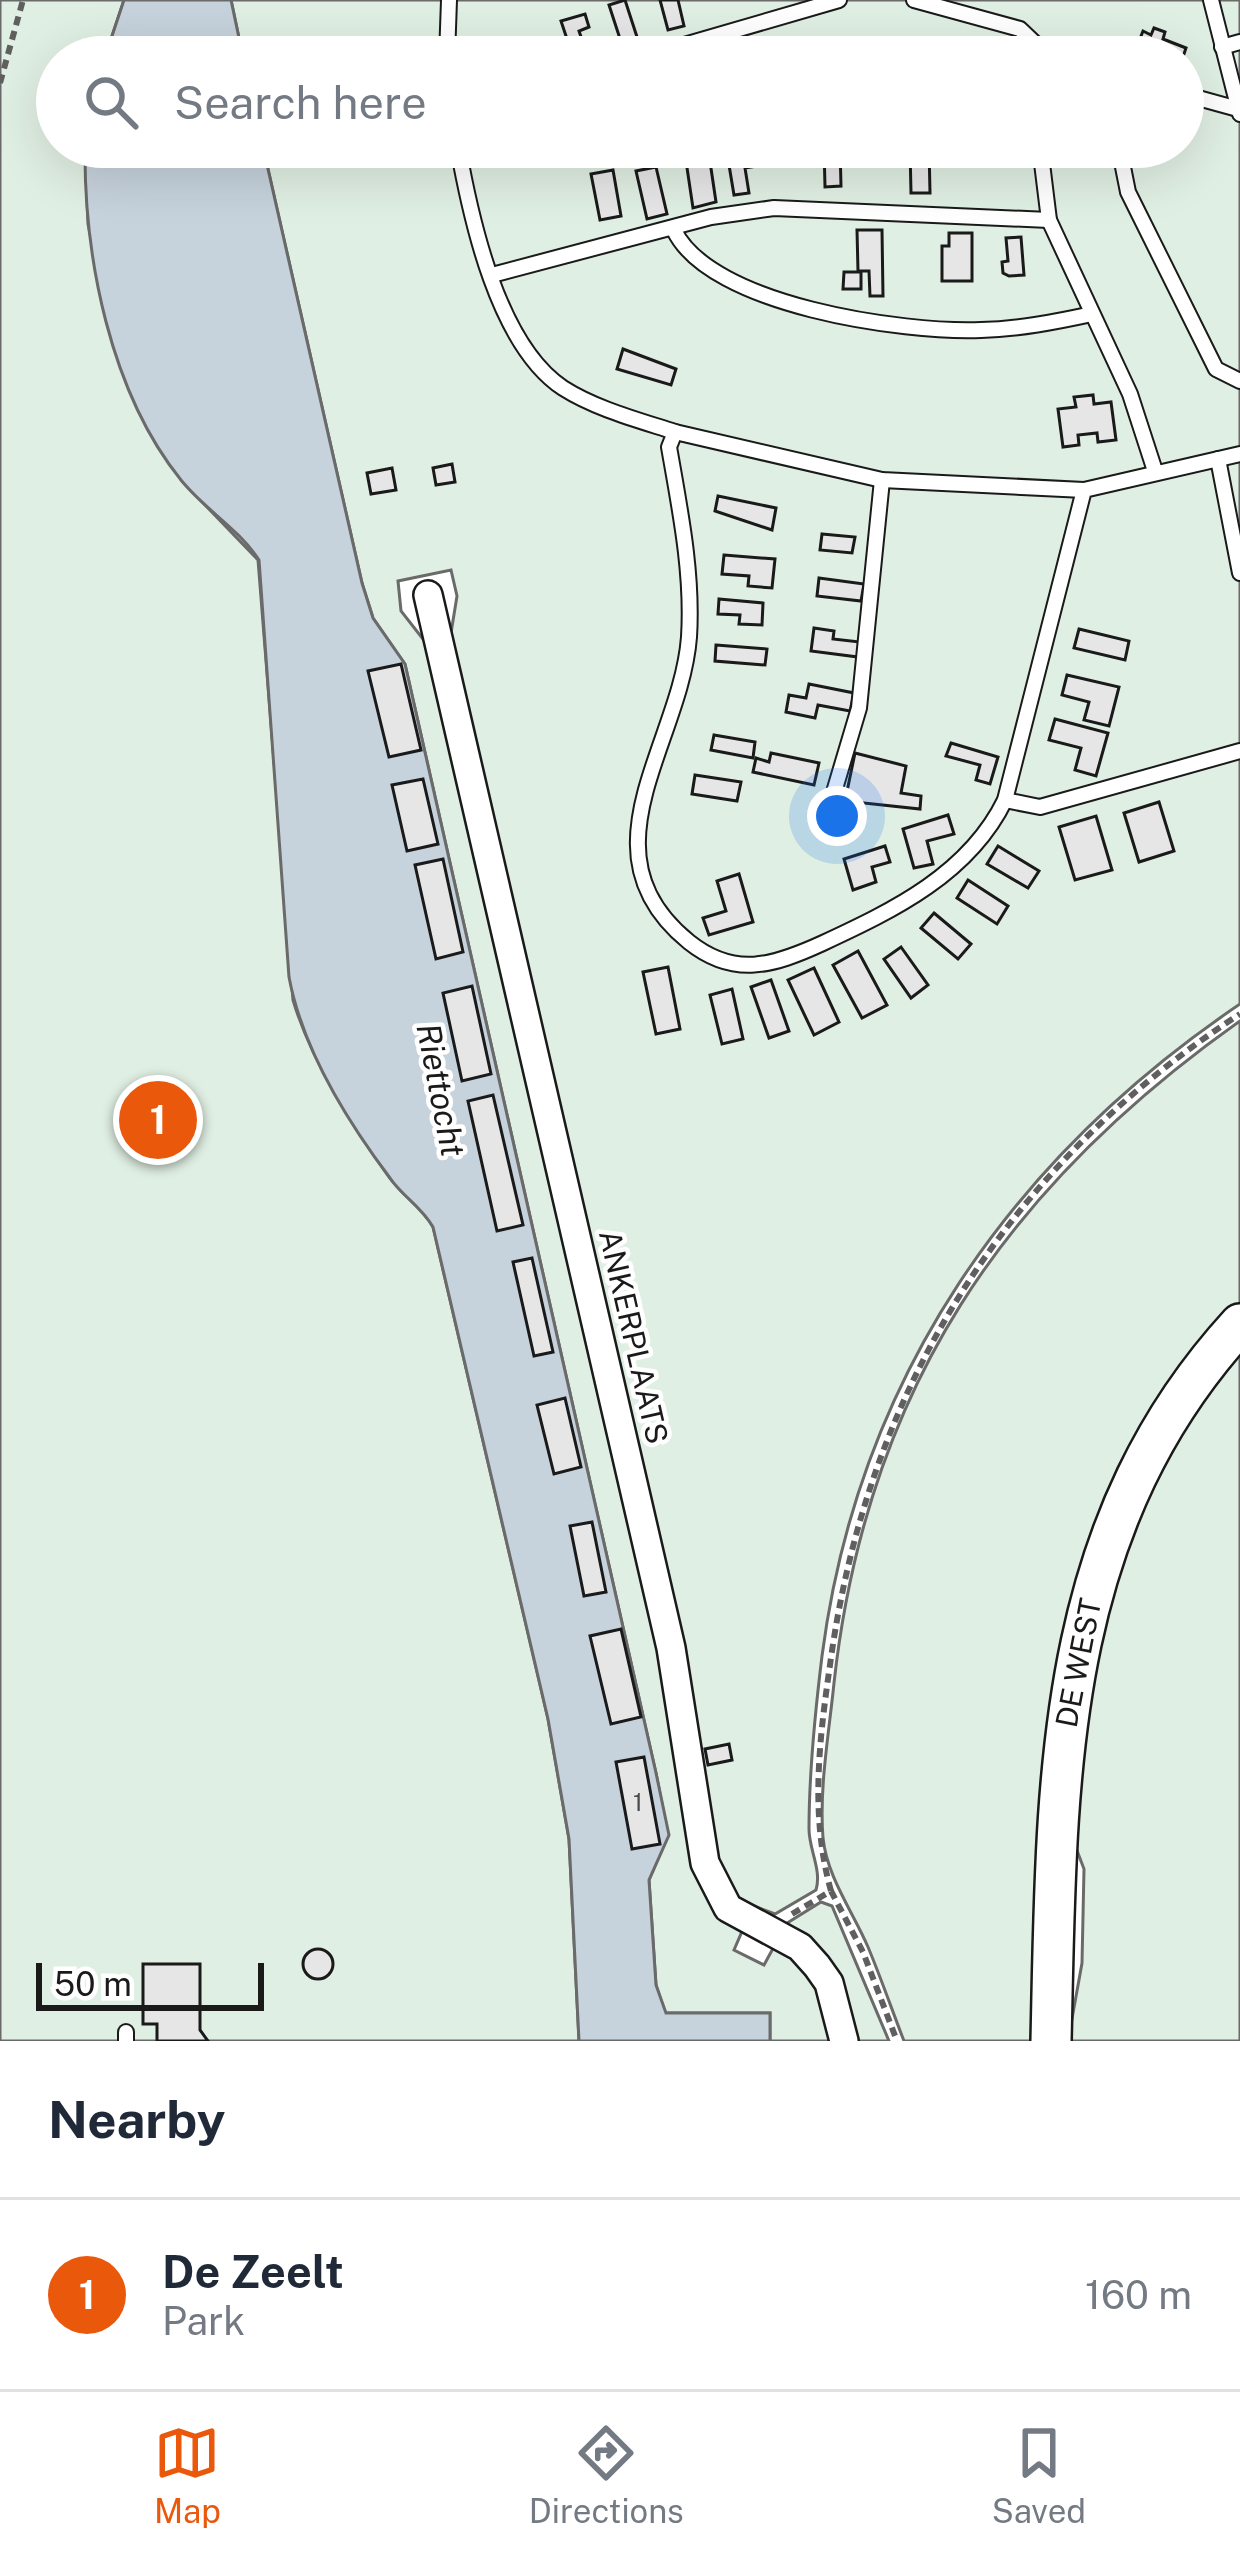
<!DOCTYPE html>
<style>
body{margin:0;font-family:"Public Sans",sans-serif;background:#f6f6f7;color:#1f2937}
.scale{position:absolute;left:36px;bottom:30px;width:228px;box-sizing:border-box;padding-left:12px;border:6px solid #1a1a1a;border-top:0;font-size:33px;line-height:42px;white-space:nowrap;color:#1a1a1a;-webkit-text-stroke:9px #fff;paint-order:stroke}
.you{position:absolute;left:837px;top:816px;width:42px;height:42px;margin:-30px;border:9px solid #fff;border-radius:50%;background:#1a73e8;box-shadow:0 0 0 18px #1a73e833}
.badge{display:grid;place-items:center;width:78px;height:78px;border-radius:50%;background:#ea580c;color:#fff;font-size:39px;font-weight:700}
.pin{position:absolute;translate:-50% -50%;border:6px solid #fff;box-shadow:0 3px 12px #0006}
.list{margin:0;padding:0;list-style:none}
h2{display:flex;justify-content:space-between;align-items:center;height:156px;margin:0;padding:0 48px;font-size:51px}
h2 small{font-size:39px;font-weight:400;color:#747a83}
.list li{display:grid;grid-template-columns:78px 1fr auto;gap:36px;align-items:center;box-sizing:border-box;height:192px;padding:0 48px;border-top:3px solid #e0e1e3}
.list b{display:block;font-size:45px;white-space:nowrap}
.list p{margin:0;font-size:39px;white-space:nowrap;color:#747a83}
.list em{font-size:39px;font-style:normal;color:#747a83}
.icon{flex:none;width:66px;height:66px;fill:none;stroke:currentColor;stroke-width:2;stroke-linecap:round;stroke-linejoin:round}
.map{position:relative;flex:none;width:1240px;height:2041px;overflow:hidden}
.search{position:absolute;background:#fff;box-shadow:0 12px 48px #0002;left:36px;right:36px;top:36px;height:132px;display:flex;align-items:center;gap:30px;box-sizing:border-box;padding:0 42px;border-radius:66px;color:#747a83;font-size:45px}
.sheet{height:348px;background:#fff}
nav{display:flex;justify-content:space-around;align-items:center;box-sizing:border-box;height:168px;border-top:3px solid #e0e1e3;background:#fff;font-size:33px;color:#747a83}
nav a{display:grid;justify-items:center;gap:6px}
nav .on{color:#ea580c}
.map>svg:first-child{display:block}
.green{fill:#e0efe3;stroke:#6a6a6a;stroke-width:3}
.water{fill:#c6d2dc;stroke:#6a6a6a;stroke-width:3}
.building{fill:#e6e6e6;stroke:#1a1a1a;stroke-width:3}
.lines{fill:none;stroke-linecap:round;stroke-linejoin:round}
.service-casing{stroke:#1a1a1a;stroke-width:18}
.minor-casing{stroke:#1a1a1a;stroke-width:32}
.secondary-casing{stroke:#1a1a1a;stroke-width:44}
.path{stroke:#5f5f5f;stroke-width:6;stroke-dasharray:9 6;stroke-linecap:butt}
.service{stroke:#fff;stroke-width:14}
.minor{stroke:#fff;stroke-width:27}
.secondary{stroke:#fff;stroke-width:39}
.labels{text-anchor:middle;stroke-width:9;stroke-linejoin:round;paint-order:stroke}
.number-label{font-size:24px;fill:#4d4d4d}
.street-label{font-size:30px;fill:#1a1a1a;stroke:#fff}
.water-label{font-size:33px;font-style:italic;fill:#1a1a1a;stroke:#fff}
</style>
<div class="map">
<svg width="1240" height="2041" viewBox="0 0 1240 2041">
<rect width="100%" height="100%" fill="#fff"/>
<g class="green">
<path d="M0 0H124L105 57H57V147H85L88 224 110 327 139 412 182 481 258 560 293 1000C311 1061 352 1125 389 1177 402 1196 421 1206 433 1227L548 1719 569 1839 579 2041H0Z"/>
<path d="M231 0H1240V1004C1011 1159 858 1378 822 1656 815 1713 809 1771 809 1829 809 1850 822 1870 816 1890L775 1914 736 1899 720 1877 694 1711 460 693 464 691 451 633 457 596 451 570 398 581 401 611 430 648 660 1650 698 1878 718 1913 743 1929 734 1950 764 1965 776 1943C813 1969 822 2000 835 2041H770V2013H665L656 1985 649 1880 668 1835 656 1773 405 664 373 618 362 583 263 147H1183V57H243Z"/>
<path d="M1240 1021V1304C1036 1514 1042 1769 1034 2041H904C892 2010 881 1978 868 1947 853 1912 827 1877 823 1838 819 1788 829 1733 834 1683 866 1391 1004 1188 1240 1021Z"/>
<path d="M1240 1347V2041H1068L1082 1963 1084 1869 1070 1832 1089 1654 1153 1472Z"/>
<path d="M821 1902 832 1906 889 2041H852L784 1925Z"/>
</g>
<g class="water">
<path d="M124 0H231L243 57H105Z"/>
<path d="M85 147H263L362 583 373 618 405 664 656 1773 669 1835 649 1880 656 1985 666 2013H770V2041H579L569 1839 548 1719 433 1227C421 1206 403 1197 390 1178 347 1121 302 1047 289 977L259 560C239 529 204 509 181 480 110 392 84 257 85 147Z"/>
</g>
<g class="building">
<path d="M625 0 638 40 622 45 609 5Z"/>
<path d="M660 0H678L684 26 668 30Z"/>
<path d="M585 14 589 27 579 31 588 57H573L561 21Z"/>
<path d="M1154 28 1165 32 1163 39 1186 48 1183 57H1159L1136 49 1143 31 1151 35Z"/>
<path d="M678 147H700L701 156 709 155 716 202 693 208 686 161 681 162Z"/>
<path d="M726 147H754L757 166 745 168 749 193 734 195Z"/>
<path d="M824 147H840L841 186 825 187Z"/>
<path d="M929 147 930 193H911L910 148Z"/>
<path d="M656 167 667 214 647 219 636 171Z"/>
<path d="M613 170 621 216 600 220 591 174Z"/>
<path d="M857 230H882L883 296H870L869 271H858Z"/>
<path d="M949 233H972V281H942V246H949Z"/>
<path d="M1021 237 1024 275 1009 276 1003 273 1002 262 1008 261 1006 238Z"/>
<path d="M844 272H861V289H843Z"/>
<path d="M623 349 676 369 671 385 617 369Z"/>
<path d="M1093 395 1094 404 1111 402 1116 440 1098 442 1097 433 1078 435 1079 445 1063 447 1058 409 1076 407 1074 397Z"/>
<path d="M452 464 455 482 436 485 433 468Z"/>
<path d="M392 468 396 490 371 494 367 473Z"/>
<path d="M718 496 776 508 772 530 715 511Z"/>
<path d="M822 534 855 537 852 553 820 550Z"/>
<path d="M724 555 775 559 772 588 748 586 749 576 722 574Z"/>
<path d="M819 578 864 584 861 601 817 596Z"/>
<path d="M719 599 763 603 762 625 739 624 740 615 718 614Z"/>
<path d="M814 628 834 631 833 639 860 642 858 657 811 651Z"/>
<path d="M1079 629 1129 641 1125 660 1074 648Z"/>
<path d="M716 645 767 649 765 665 715 661Z"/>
<path d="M401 664 421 750 389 757 368 671Z"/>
<path d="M1067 675 1119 687 1109 726 1084 720 1089 702 1062 695Z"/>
<path d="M809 684 854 693 850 711 818 705 815 718 786 712 789 695 806 698Z"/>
<path d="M1055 719 1108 733 1096 776 1075 770 1081 748 1049 740Z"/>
<path d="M714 735 755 742 753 758 711 750Z"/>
<path d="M951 743 998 757 990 784 976 780 980 765 946 756Z"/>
<path d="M771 753 819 763 814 785 753 772 756 758 769 762Z"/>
<path d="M855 753 906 766 901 793 921 796 920 809 845 801Z"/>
<path d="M695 775 741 782 737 801 692 794Z"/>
<path d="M423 779 438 844 407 851 392 785Z"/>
<path d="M1159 802 1174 851 1139 862 1124 813Z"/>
<path d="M948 815 954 834 927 841 933 864 914 868 903 829Z"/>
<path d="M1096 816 1112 870 1075 880 1059 827Z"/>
<path d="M885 846 890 862 872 867 876 882 853 890 844 859Z"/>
<path d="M998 846 1039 871 1028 888 987 864Z"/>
<path d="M443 859 463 952 436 959 415 865Z"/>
<path d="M739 874 753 922 709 935 703 918 726 911 717 881Z"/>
<path d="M968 880 1008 906 997 924 957 898Z"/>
<path d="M934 913 971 944 958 959 921 928Z"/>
<path d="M901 947 928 985 911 998 884 959Z"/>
<path d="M858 951 887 1005 862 1018 833 965Z"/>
<path d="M668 967 680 1029 656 1034 643 972Z"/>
<path d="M814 968 839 1022 814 1035 788 980Z"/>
<path d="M771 980 789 1031 769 1038 751 987Z"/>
<path d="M472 986 491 1074 462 1081 443 993Z"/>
<path d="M732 989 743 1039 722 1044 710 995Z"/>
<path d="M493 1095 523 1225 497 1231 468 1101Z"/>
<path d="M532 1258 553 1352 534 1356 513 1262Z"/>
<path d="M565 1398 581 1467 554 1474 537 1405Z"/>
<path d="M592 1522 606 1592 584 1596 570 1526Z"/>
<path d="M621 1629 641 1717 611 1724 590 1636Z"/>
<path d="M729 1744 732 1760 708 1765 705 1749Z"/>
<path d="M644 1757 660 1844 632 1849 616 1762Z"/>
<circle cx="318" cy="1964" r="15"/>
<path d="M143 1964H200V2030L208 2041H157V2024H143Z"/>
</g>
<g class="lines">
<defs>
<g id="service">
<path d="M914 0 1020 29 1041 49V57"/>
<path d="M1211 0 1240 114"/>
<path d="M1222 47 1240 42"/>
<path d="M447 57 449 0"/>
<path d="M643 57 839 0"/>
<path d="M1183 101 1198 98 1238 109"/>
<path d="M458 147C471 220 498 345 563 388 596 409 638 420 675 432L669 447C680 510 693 573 689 637 681 744 578 852 689 942 734 978 773 966 823 943 894 910 969 874 1005 800L1084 490 1240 454"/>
<path d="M1040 147 1049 220 1130 394 1155 471"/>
<path d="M1127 147 1122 162 1128 192 1216 369 1240 381"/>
<path d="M674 230C710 306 904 333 981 330 1019 329 1055 322 1092 314"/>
<path d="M492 275 711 217 774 208 1049 220"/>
<path d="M675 432 882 480 1084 490"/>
<path d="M1218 459 1240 573"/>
<path d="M834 792 859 708 882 480"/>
<path d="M1005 800 1040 807 1240 751"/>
<path d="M126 2041V2032"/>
</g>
<path id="minor" d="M428 595 671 1648 705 1863 728 1908 800 1947 817 1966 829 1983 844 2041"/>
<path id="secondary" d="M1051 2041C1057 1782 1052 1529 1240 1324"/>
</defs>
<use href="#service" class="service-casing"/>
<use href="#minor" class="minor-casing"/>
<use href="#secondary" class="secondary-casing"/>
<g class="path">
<path d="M0 83 23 0"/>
<path d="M831 1891C810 1816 819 1741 830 1665 867 1389 1007 1165 1240 1014"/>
<path d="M792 1914 831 1891 863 1952 897 2041"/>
</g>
<use href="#service" class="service"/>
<use href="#minor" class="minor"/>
<use href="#secondary" class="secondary"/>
</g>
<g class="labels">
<g class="number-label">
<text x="638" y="1811">1</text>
</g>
<g class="street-label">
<text transform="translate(633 1337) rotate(77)" y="10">ANKERPLAATS</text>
<text transform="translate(1079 1663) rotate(-79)" y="10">DE WEST</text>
</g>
<g class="water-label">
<text transform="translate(441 1090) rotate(79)" y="12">Riettocht</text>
</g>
</g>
</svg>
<div class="scale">50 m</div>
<div class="you"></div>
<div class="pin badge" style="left:158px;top:1120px">1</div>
<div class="search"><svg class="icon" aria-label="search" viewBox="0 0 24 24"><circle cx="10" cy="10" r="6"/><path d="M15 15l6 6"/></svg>Search here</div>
</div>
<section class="sheet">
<h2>Nearby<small></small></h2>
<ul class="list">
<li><span class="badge">1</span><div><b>De Zeelt</b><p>Park</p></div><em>160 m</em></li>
</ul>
</section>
<nav>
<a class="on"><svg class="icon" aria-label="map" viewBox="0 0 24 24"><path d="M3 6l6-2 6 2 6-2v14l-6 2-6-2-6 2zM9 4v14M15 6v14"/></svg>Map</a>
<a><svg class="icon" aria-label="directions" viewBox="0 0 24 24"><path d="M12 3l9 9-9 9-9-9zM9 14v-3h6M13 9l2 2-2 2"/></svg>Directions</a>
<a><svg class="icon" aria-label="saved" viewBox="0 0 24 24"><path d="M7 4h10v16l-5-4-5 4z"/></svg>Saved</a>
</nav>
